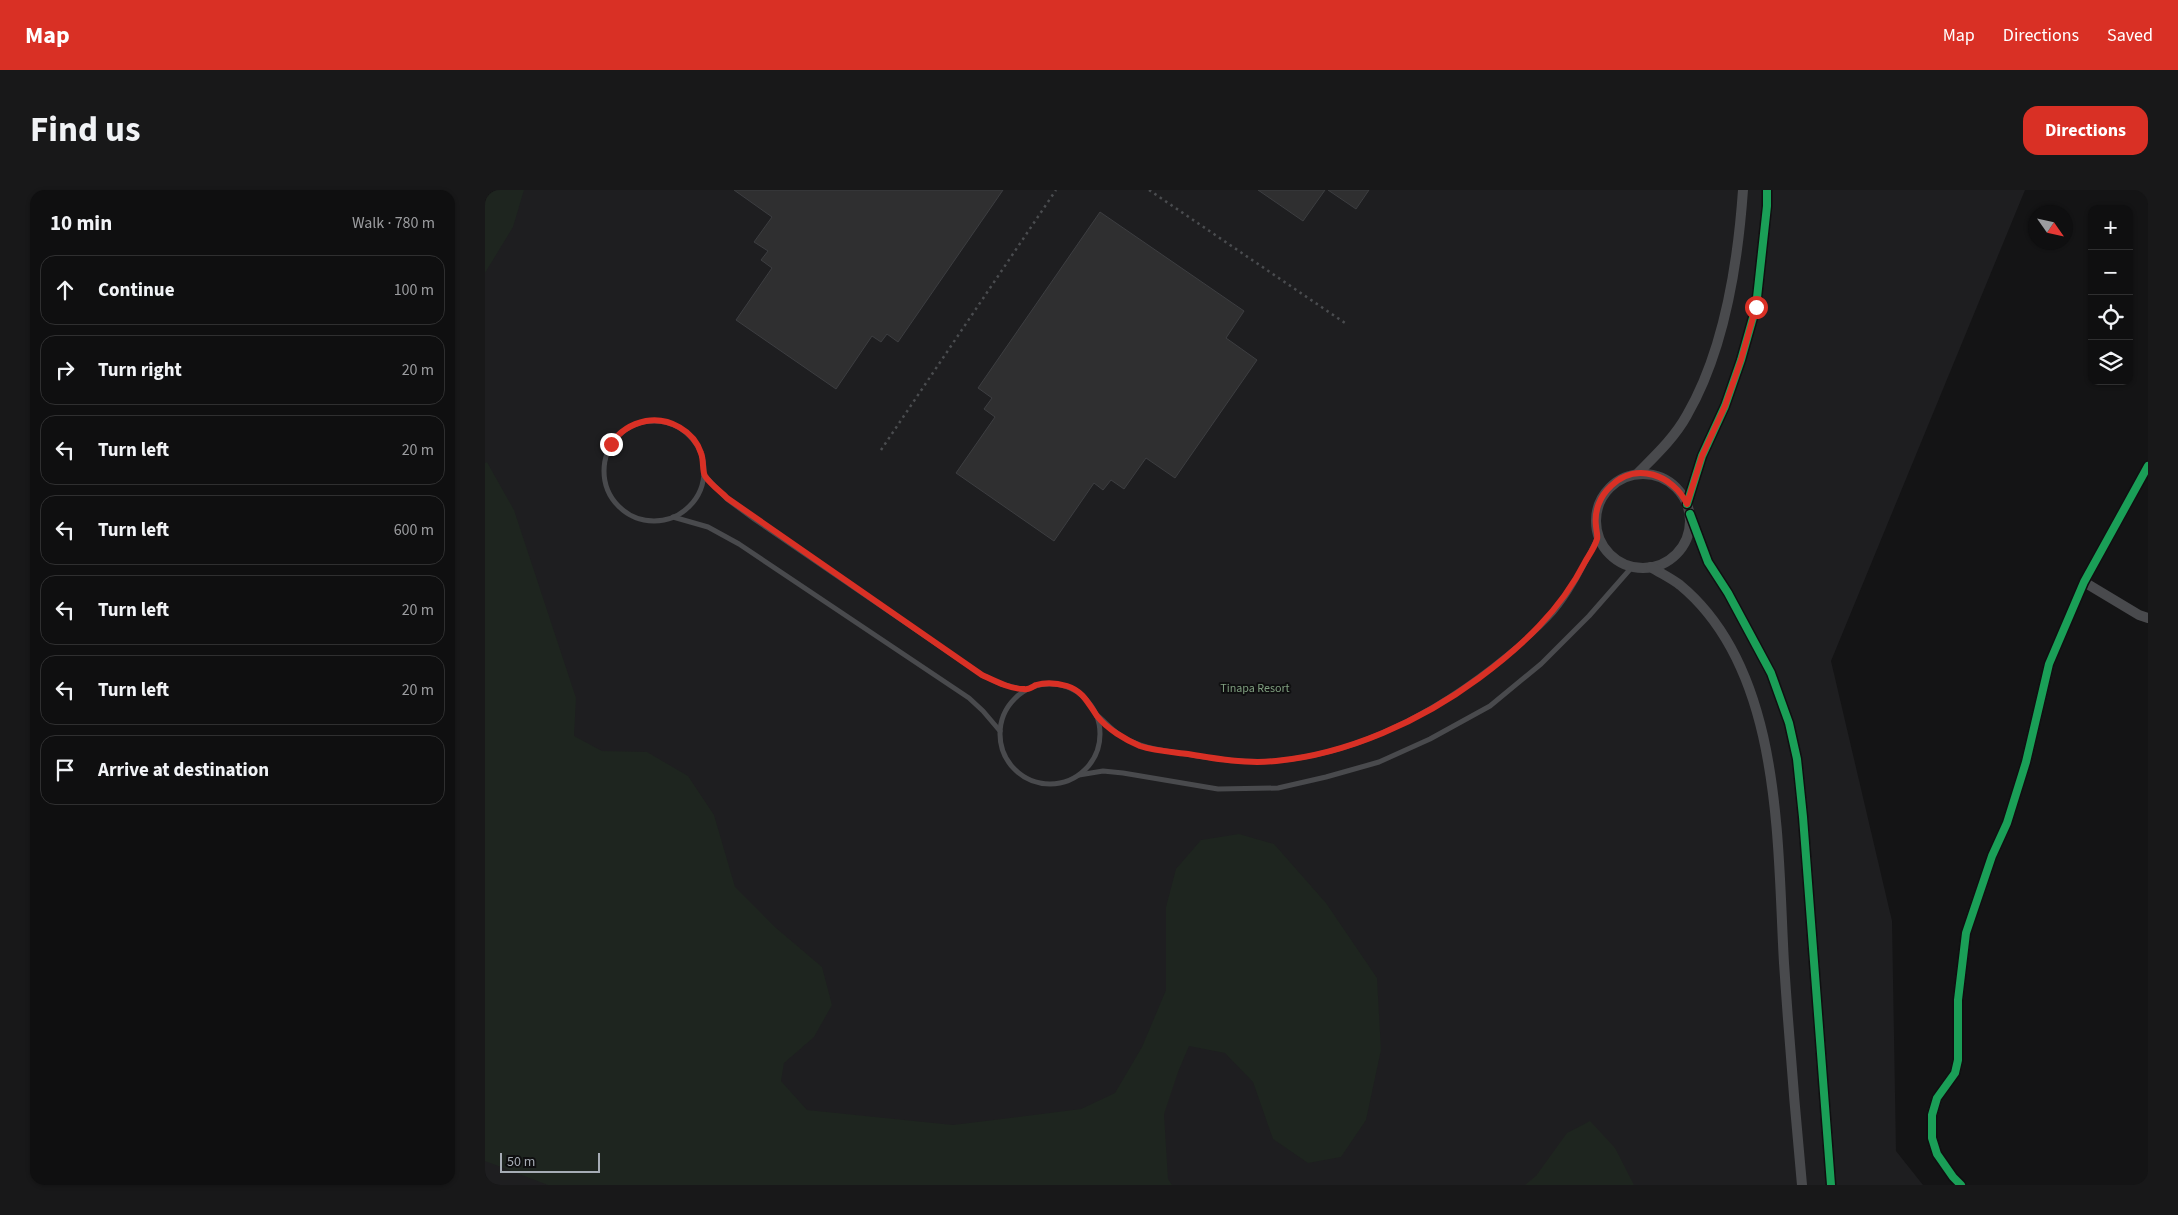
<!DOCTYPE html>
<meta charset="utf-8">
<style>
body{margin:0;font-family:"Source Sans 3",sans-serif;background:#181819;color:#f1f3f6}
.controls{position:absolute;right:15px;top:15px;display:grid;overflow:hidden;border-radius:10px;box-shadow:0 1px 4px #0004}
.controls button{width:45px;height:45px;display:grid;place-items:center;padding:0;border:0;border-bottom:1px solid #2f2f30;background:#0f0f10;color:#f1f3f6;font:25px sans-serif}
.compass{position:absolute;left:1543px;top:15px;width:45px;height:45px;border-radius:50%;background:#0f0f10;box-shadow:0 1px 4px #0004;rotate:124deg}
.scale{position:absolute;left:15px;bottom:12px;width:100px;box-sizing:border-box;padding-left:5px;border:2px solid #a6acb5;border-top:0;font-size:14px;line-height:18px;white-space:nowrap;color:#a6acb5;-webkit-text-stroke:4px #0f0f10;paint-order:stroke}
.stop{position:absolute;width:15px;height:15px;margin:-11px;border:4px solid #d93025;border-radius:50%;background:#fff}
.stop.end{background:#d93025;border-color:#fff;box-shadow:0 1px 5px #0008}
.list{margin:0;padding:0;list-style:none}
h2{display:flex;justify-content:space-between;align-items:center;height:65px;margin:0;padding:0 20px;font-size:21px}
h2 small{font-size:16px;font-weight:400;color:#9b9c9f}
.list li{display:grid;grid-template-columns:32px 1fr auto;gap:15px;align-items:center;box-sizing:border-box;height:70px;margin:0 10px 10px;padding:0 10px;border:1px solid #2f2f30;border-radius:15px}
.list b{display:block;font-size:19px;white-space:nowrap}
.list em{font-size:16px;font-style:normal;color:#9b9c9f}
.icon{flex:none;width:28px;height:28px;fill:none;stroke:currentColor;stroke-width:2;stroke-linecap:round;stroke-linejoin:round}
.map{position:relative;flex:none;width:1663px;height:995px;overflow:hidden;border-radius:15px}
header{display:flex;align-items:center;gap:30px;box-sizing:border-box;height:70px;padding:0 25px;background:#d93025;color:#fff}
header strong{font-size:24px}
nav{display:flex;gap:28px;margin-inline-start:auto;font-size:18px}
.intro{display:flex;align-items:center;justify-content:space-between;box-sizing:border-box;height:120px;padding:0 30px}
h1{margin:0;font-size:35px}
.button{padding:12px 22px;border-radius:15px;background:#d93025;color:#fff;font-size:18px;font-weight:700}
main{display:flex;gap:30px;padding:0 30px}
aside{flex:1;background:#0f0f10;border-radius:15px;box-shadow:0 1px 4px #0004}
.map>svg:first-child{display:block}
.built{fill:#1e1e20}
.green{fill:#1e251f}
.building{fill:#2f2f30;stroke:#3d3e41}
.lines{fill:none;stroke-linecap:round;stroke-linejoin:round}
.path{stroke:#4a4c4f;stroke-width:2.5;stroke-dasharray:2.5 4;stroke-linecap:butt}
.lane{stroke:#494a4d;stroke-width:5}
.street{stroke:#494a4d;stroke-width:10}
.cycleway-casing{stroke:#0f0f10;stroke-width:11}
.cycleway{stroke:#1a9f57;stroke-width:8}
.route{stroke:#d93025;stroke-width:6}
.labels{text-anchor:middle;stroke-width:4;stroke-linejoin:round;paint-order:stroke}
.park-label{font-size:12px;fill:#7f9e7f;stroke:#0f0f10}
</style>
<header>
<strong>Map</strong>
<nav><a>Map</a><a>Directions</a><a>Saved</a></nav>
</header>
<div class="intro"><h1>Find us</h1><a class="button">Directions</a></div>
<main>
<aside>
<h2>10 min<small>Walk · 780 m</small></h2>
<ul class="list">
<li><svg class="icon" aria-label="ahead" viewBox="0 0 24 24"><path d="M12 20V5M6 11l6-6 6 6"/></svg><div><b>Continue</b></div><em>100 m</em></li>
<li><svg class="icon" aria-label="right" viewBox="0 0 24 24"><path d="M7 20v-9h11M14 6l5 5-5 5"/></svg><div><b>Turn right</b></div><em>20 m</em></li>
<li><svg class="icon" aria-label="left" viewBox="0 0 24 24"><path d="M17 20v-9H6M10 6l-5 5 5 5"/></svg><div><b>Turn left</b></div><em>20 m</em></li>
<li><svg class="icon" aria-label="left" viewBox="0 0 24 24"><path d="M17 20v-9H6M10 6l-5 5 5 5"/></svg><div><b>Turn left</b></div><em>600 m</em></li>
<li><svg class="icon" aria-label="left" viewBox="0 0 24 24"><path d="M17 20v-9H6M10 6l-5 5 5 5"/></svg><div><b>Turn left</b></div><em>20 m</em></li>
<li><svg class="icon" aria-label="left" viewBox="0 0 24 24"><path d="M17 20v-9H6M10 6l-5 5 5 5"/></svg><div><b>Turn left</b></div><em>20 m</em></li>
<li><svg class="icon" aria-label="arrive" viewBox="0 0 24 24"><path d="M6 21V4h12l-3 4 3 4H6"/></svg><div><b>Arrive at destination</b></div></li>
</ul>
</aside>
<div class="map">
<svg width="1663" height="995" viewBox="0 0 1663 995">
<rect width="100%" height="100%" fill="#141415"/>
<path class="built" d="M0 0H1540L1346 471 1407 731 1411 961 1438 995H0Z"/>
<g class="green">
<path d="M0 0H39L28 37 0 83Z"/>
<path d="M2 272 29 320 91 508 89 546 117 561 162 562 203 586 229 625 250 697 291 738 337 777 347 815 329 847 299 873 296 891 322 920 468 935 596 919 630 903 657 857 681 800V717L691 679 716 650 754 644 789 654 841 713 892 788 896 860 881 930 856 967 823 973 788 949 768 892 740 863 704 856 693 882 679 924 683 989 687 995H63L0 971V273Z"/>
<path d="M1105 931 1130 958 1149 995H1040L1051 986 1082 943Z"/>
</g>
<g class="building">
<path d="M249 0H518L413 152 402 144 396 152 387 146 351 199 251 130 287 78 276 70 283 61 269 52 287 27Z"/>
<path d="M773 0H840L818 31Z"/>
<path d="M843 0H884L871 19Z"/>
<path d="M615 22 759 121 741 148 772 170 690 288 661 268 639 299 626 290 618 300 609 293 569 351 471 283 510 227 499 219 507 208 493 198Z"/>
</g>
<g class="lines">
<g class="path">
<path d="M664 0 860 133"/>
<path d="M396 260 571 0"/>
</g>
<g class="lane">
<circle cx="169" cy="281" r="50"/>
<path d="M219 285 242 309 269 329 497 485 516 494 540 500"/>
<path d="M188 327 223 337 254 354 484 508 498 521 515 541"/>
<circle cx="565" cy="544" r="50"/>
<path d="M613 526C620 532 627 540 636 546 658 560 686 561 712 566 738 570 764 573 791 571 877 563 956 519 1022 465 1038 452 1055 438 1069 422 1088 400 1100 372 1113 347"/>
<path d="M594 585 618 581 638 583 733 599 793 598 841 587 894 572 945 549 1005 516 1056 474 1104 426 1147 377"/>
</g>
<g class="street">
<path d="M1153 283C1171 265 1190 247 1202 225 1239 161 1253 72 1258 0"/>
<circle cx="1158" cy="331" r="47"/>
<path d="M1202 314 1217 266 1240 216 1256 170 1271 117 1282 16V0"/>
<path d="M1205 324 1223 372 1243 403 1286 483 1304 533 1312 569 1318 627 1346 995"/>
<path d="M1166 377C1175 383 1186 388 1195 395 1298 480 1292 652 1299 773 1304 847 1310 921 1317 995"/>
<path d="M1599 392 1654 425 1663 428"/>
<path d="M1476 995 1468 987 1452 964 1447 948V925L1452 908 1470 883 1473 870V810L1481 743 1507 666 1522 633 1541 572 1564 474 1599 392 1663 276"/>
</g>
<defs>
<g id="cycleway">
<path d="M1202 314 1217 266 1240 216 1256 170 1271 117 1282 16V0"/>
<path d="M1205 324 1223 372 1243 403 1286 483 1304 533 1312 569 1318 627 1346 995"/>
<path d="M1476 995 1468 987 1452 964 1447 948V925L1452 908 1470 883 1473 870V810L1481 743 1507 666 1522 633 1541 572 1564 474 1599 392 1663 276"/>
</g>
</defs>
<use href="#cycleway" class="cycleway-casing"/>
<use href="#cycleway" class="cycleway"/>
</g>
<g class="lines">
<path class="route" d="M126 254C134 242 146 234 161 231 184 227 209 241 216 263 219 270 217 281 220 286 225 294 235 301 242 308L497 485C510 491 525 499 539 499 543 500 547 497 551 495 561 492 572 493 582 496 598 501 603 513 612 526 622 539 641 550 655 556 670 561 688 562 703 564 732 569 761 574 791 571 863 564 936 531 994 488 1037 456 1075 421 1100 372 1104 365 1110 357 1112 349 1113 345 1111 340 1111 336 1109 321 1115 306 1126 296 1151 271 1188 285 1202 314L1217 266 1240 216 1256 170 1271 117"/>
</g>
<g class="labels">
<g class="park-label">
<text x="770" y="502">Tinapa Resort</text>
</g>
</g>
</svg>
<div class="controls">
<button>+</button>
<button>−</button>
<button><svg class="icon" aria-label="locate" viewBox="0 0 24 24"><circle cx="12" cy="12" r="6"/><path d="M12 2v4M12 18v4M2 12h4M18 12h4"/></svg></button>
<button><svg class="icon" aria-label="layers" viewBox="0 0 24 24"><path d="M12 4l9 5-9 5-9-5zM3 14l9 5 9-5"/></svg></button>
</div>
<svg class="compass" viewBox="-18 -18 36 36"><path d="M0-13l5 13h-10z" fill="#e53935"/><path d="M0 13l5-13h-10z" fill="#9b9c9f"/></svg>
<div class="scale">50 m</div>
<div class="stop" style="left:1271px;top:117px"></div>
<div class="stop end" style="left:126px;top:254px"></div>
</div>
</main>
